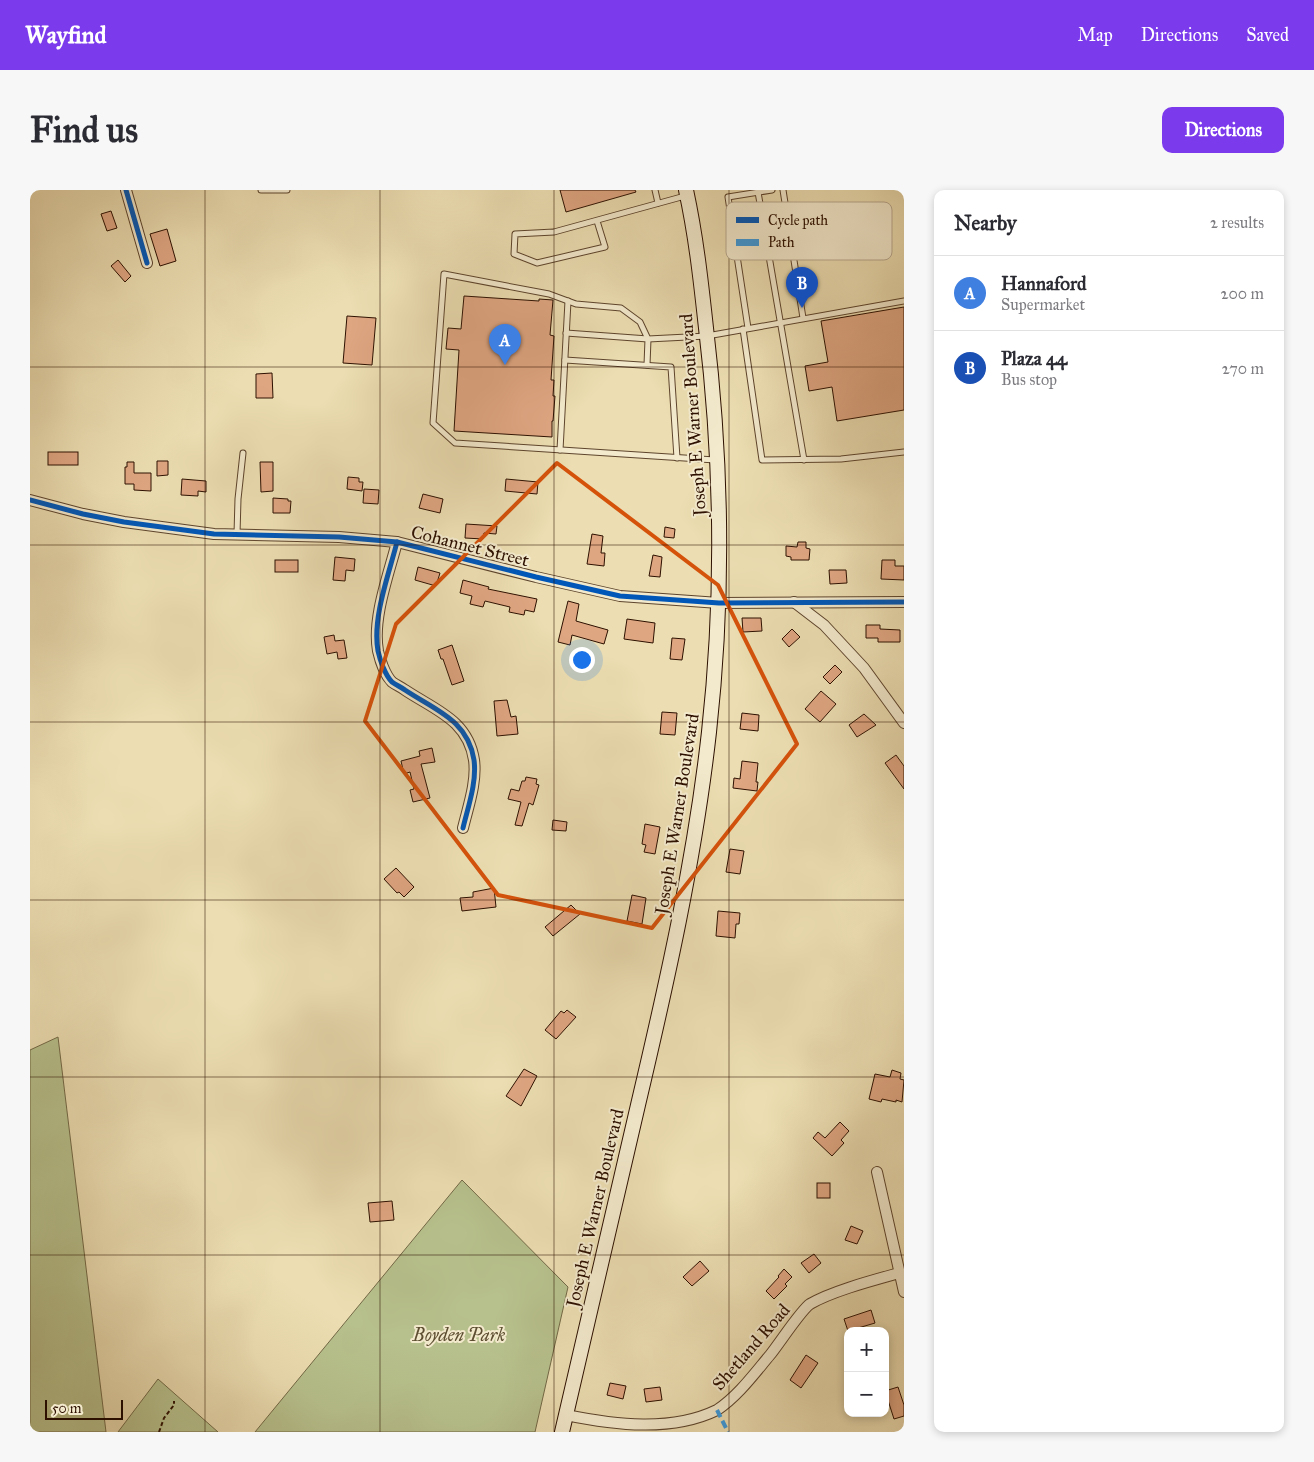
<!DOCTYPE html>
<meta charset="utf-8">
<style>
body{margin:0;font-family:"IM FELL Great Primer",serif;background:#f7f7f7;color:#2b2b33}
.controls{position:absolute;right:15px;bottom:15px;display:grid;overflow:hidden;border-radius:10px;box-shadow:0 2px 8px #0003}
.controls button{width:45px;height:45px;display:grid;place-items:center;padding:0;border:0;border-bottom:1px solid #e1e1e2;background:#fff;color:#2b2b33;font:25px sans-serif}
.scale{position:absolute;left:15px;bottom:12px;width:78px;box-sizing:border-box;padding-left:5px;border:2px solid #2d1000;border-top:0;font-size:14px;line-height:18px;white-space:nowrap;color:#2d1000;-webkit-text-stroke:4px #f3eacd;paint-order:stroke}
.you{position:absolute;left:551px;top:469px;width:18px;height:18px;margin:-12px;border:4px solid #fff;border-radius:50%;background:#1a73e8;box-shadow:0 0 0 8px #1a73e833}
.badge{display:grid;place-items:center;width:32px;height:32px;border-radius:50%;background:#7c3aed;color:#fff;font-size:16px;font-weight:700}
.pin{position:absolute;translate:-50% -41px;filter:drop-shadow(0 1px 2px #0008)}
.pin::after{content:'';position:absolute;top:26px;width:18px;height:15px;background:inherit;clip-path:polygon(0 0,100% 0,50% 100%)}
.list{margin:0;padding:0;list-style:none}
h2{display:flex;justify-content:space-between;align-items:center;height:65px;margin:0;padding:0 20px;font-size:21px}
h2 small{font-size:16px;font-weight:400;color:#7c7c81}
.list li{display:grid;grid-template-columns:32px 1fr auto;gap:15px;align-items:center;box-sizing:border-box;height:75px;padding:0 20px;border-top:1px solid #e1e1e2}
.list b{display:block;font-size:19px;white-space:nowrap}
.list p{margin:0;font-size:16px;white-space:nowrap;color:#7c7c81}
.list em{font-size:16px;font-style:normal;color:#7c7c81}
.map{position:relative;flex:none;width:874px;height:1242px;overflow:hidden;border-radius:10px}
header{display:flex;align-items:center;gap:30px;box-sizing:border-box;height:70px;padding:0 25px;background:#7c3aed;color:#fff}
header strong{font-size:24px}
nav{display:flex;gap:28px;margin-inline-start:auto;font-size:18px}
.intro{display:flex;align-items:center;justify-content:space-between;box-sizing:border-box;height:120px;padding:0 30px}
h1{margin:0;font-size:35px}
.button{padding:12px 22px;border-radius:10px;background:#7c3aed;color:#fff;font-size:18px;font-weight:700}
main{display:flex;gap:30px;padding:0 30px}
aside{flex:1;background:#fff;border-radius:10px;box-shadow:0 2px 8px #0003}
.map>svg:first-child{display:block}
.green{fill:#b7c18d;stroke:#726846}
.building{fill:#dfa682;stroke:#2d1000}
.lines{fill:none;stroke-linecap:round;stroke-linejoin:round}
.service-casing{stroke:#5d442c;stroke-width:7}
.minor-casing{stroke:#5d442c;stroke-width:12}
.secondary-casing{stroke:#2d1000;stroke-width:16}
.path{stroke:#2d1000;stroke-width:2;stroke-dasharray:4 2.5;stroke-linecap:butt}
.service{stroke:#f3eacd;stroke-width:5}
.minor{stroke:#f3eacd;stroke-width:10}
.secondary{stroke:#f3eacd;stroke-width:14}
.quiet{stroke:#3d9adc;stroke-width:4;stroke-dasharray:8 4;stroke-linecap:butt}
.cycleway-casing{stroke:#f3eacd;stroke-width:8}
.cycleway{stroke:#0057b8;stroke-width:5}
.marked{fill:none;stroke:#d5520b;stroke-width:4;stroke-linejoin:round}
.grid{fill:none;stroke:#2d1000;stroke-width:1;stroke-opacity:0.55}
.labels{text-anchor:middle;stroke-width:4;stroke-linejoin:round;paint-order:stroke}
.street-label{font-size:18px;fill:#2d1000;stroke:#f3eacd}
.park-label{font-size:18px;font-style:italic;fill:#5d4e31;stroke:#f3eacd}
.key{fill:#f3eacd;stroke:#b8a990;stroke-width:1}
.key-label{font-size:14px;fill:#2d1000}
</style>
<header>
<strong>Wayfind</strong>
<nav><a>Map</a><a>Directions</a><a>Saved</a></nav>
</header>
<div class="intro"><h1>Find us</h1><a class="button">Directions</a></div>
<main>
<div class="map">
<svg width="874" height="1242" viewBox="0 0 874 1242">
<rect width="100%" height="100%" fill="#ecdeb2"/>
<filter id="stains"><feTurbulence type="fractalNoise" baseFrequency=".004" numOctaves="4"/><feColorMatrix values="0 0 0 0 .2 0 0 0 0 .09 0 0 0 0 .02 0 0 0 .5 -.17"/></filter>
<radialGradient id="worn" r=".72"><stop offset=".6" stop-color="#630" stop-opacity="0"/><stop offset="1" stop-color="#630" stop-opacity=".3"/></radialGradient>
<g class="green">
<path d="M28 847 76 1242H0V860Z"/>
<path d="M432 990 538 1097 505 1242H225Z"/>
<path d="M128 1189 188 1242H88Z"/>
</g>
<g class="building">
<path d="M530 0H605L606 2 536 22Z"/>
<path d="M81 21 87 38 77 41 71 24Z"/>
<path d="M137 39 146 71 130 76 120 44Z"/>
<path d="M88 70 101 86 95 92 81 76Z"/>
<path d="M434 106 509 111V109L523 110 520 145 524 146 521 190H524L523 206H525L523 231H522V247L424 241 429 160 416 159 418 138 431 139Z"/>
<path d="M874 117V220L807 231 802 197 779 201 775 176 798 172 791 131Z"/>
<path d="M317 126 346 128 342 175 313 173Z"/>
<path d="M242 183 243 208H226V184Z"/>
<rect x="18" y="262" width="30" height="13"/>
<path d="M127 271H138V285L127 286Z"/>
<path d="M97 272H104V283H121V301L104 300V294H95V277H97Z"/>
<path d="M230 272H243V301L231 302Z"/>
<path d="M318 287 329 288V292H333L332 301 317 299Z"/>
<path d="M152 289 176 291V302L168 301V306L151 305Z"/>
<path d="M476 289 508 292 507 304 475 301Z"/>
<path d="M334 299 349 300 348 314 333 313Z"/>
<path d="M393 304 413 309 410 323 389 318Z"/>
<path d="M243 308 258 309V311H261L260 323H243Z"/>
<path d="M436 334 467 336 466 344 454 343 453 349 435 348Z"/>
<path d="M635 337 645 339 644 348 634 347Z"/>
<path d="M562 344 573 346 571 363H575L574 376 557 374Z"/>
<path d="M768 352H776V358L780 359 779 370H761V367L756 366V356L767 357Z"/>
<path d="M623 365 632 367 630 387 619 386Z"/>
<path d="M305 367 325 369 324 381 316 380 315 391 303 390Z"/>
<rect x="245" y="370" width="23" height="12"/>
<path d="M852 370H865V376H874V390L851 389Z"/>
<path d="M388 377 410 383 406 396 385 390Z"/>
<path d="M799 380H816L817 393 800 394Z"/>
<path d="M433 390 459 397 458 399 507 409 504 422 495 420 494 425 479 422 480 417 455 411 453 417 440 414 442 406 430 403Z"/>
<path d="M538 411 549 414 546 431 578 440 574 454 542 445 540 455 528 452Z"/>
<path d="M712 428H731L732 441 713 442Z"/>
<path d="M597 429 625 433 623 453 594 449Z"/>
<path d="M836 435H850V439L870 440V452H848V448H836Z"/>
<path d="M762 439 770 447 759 457 752 449Z"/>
<path d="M304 445 305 451 314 450 317 468 308 469 307 462 297 464 294 447Z"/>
<path d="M642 448 655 449 652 470 640 469Z"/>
<path d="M422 455 434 491 422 495 413 469H411L408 460Z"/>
<path d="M805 475 812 482 800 494 793 487Z"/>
<path d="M791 501 806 514 790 532 775 519Z"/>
<path d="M477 510 481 527 486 526 488 544 467 546 464 511Z"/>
<path d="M632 522 647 523 645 545 630 544Z"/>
<path d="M712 523 729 525 728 541 710 539Z"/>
<path d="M834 524 846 535 827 547 819 535Z"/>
<path d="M402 558 405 572 391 574 400 608 383 612 380 600 384 599 380 582 374 584 371 571 390 566 389 561Z"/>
<path d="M866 565 874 576V599L855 573Z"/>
<path d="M712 571 728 573 726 592H728L727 601 703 598 704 588 710 589Z"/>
<path d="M496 587 507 589 506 594 509 595 503 615 499 613 492 636 485 635 491 612 478 609 481 599 489 601 492 591H495Z"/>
<path d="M523 630 537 632 536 641 522 640Z"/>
<path d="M615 634 630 637 625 664 614 662 616 655 612 654Z"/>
<path d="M700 659 714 661 710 684 696 682Z"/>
<path d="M366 678 384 697 374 707 369 702 367 703 354 689Z"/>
<path d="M464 698 466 717 432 721 430 708 443 707V702Z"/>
<path d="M602 705 616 708 612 734 597 731Z"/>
<path d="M541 715 550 724 523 746 515 737Z"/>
<path d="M688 721 710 723 709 734H706L705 748 686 746Z"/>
<path d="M537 820 546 827 526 849 515 840 531 821 534 823Z"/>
<path d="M494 879 507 886 491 916 476 906Z"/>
<path d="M862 880 871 883 870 889 874 890 872 912 866 910V912L852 909 851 912 839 909 845 884 860 887Z"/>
<path d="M810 932 819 941 811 950 814 953 802 966 783 948 788 942 795 948Z"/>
<rect x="787" y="993" width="13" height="15"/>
<path d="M362 1011 364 1030 340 1032 338 1013Z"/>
<path d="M821 1036 833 1041 827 1054 815 1050Z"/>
<path d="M784 1064 791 1073 779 1083 771 1073Z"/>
<path d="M670 1071 679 1081 662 1096 653 1087Z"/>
<path d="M754 1079 762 1087 755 1094 757 1096 744 1109 736 1101 749 1087 748 1086Z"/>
<path d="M841 1120 845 1133 818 1141 814 1129Z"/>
<path d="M776 1165 788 1173 771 1198 760 1190Z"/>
<path d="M580 1193 596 1196 593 1209 577 1205Z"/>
<path d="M630 1197 632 1210 616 1212 614 1199Z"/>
<path d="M868 1197 874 1215V1226L864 1229 855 1201Z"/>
</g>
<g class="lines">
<defs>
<g id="service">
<path d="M231 0H257"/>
<path d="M625 0 628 13"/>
<path d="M753 0 773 128"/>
<path d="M728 2 774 270"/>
<path d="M567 31 575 57 507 73 484 64 485 44 524 42 655 6"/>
<path d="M718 138 698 7 742 0"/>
<path d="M713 139 732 270 811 269 874 262"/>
<path d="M536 143 618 149 677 146 874 111"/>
<path d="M535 170 641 177 647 268"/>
<path d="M617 175 618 149 610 132 591 118 546 114 519 104 414 84 403 233 425 253 685 270"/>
<path d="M530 260 538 111"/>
<path d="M207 344 208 309 213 263"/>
</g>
<g id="minor">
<path d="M96 0 117 73"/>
<path d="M0 310 53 324 94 332 184 344 309 347 367 352 506 387 590 406 689 413 874 412"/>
<path d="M367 352C359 384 342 428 348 461 350 470 355 485 362 492 366 495 371 497 375 500 405 520 438 530 444 570 447 592 438 617 433 638"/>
<path d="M764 412 794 435 834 478 874 533"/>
<path d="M847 982 874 1102"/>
<path d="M536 1225C585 1235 642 1242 687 1220 708 1206 724 1184 740 1165 749 1154 771 1120 780 1114 802 1101 844 1090 869 1083"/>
</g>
<path id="secondary" d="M532 1242C557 1133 583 1024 608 915 637 792 665 668 679 542 694 407 692 272 676 138 671 92 666 46 656 0"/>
</defs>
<use href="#service" class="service-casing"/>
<use href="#minor" class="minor-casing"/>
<use href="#secondary" class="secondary-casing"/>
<path class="path" d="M129 1242 134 1228 144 1215V1211"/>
<use href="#service" class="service"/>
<use href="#minor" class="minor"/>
<use href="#secondary" class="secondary"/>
<path class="quiet" d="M687 1220 698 1242"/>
<defs>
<g id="cycleway">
<path d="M96 0 117 73"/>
<path d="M0 310 53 324 94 332 184 344 309 347 367 352 506 387 590 406 689 413 874 412"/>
<path d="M367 352C359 384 342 428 348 461 350 470 355 485 362 492 366 495 371 497 375 500 405 520 438 530 444 570 447 592 438 617 433 638"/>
</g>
</defs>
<use href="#cycleway" class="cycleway-casing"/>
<use href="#cycleway" class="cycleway"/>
</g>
<path class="marked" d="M527 273 688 395 767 554 622 738 468 705 335 531 366 434Z"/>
<path class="grid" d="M175 0V1242M350 0V1242M524 0V1242M699 0V1242M0 177H874M0 355H874M0 532H874M0 710H874M0 887H874M0 1065H874"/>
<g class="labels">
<g class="street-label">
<text transform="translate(663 225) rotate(-94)" y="6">Joseph E Warner Boulevard</text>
<text transform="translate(440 356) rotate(14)" y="6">Cohannet Street</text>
<text transform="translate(647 624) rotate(-81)" y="6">Joseph E Warner Boulevard</text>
<text transform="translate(565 1018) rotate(-77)" y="6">Joseph E Warner Boulevard</text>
<text transform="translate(721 1157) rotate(-49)" y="6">Shetland Road</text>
</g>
<g class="park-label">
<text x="429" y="1151">Boyden Park</text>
</g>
</g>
<rect x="696" y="12" width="166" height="58" rx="8" class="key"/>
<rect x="706" y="27" width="23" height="6" fill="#0057b8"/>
<rect x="706" y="49" width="23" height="7" fill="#3d9adc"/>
<g class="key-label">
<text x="738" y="35">Cycle path</text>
<text x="738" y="57">Path</text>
</g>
<rect width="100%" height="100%" filter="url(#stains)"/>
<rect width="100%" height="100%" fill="url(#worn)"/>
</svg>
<div class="controls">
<button>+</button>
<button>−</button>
</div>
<div class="scale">50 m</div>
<div class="you"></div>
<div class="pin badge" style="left:475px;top:175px;background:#3f7fe0">A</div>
<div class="pin badge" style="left:772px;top:118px;background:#1a4fb4">B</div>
</div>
<aside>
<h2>Nearby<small>2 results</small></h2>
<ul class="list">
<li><span class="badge" style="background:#3f7fe0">A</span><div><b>Hannaford</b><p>Supermarket</p></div><em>200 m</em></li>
<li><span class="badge" style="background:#1a4fb4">B</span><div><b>Plaza 44</b><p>Bus stop</p></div><em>270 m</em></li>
</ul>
</aside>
</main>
